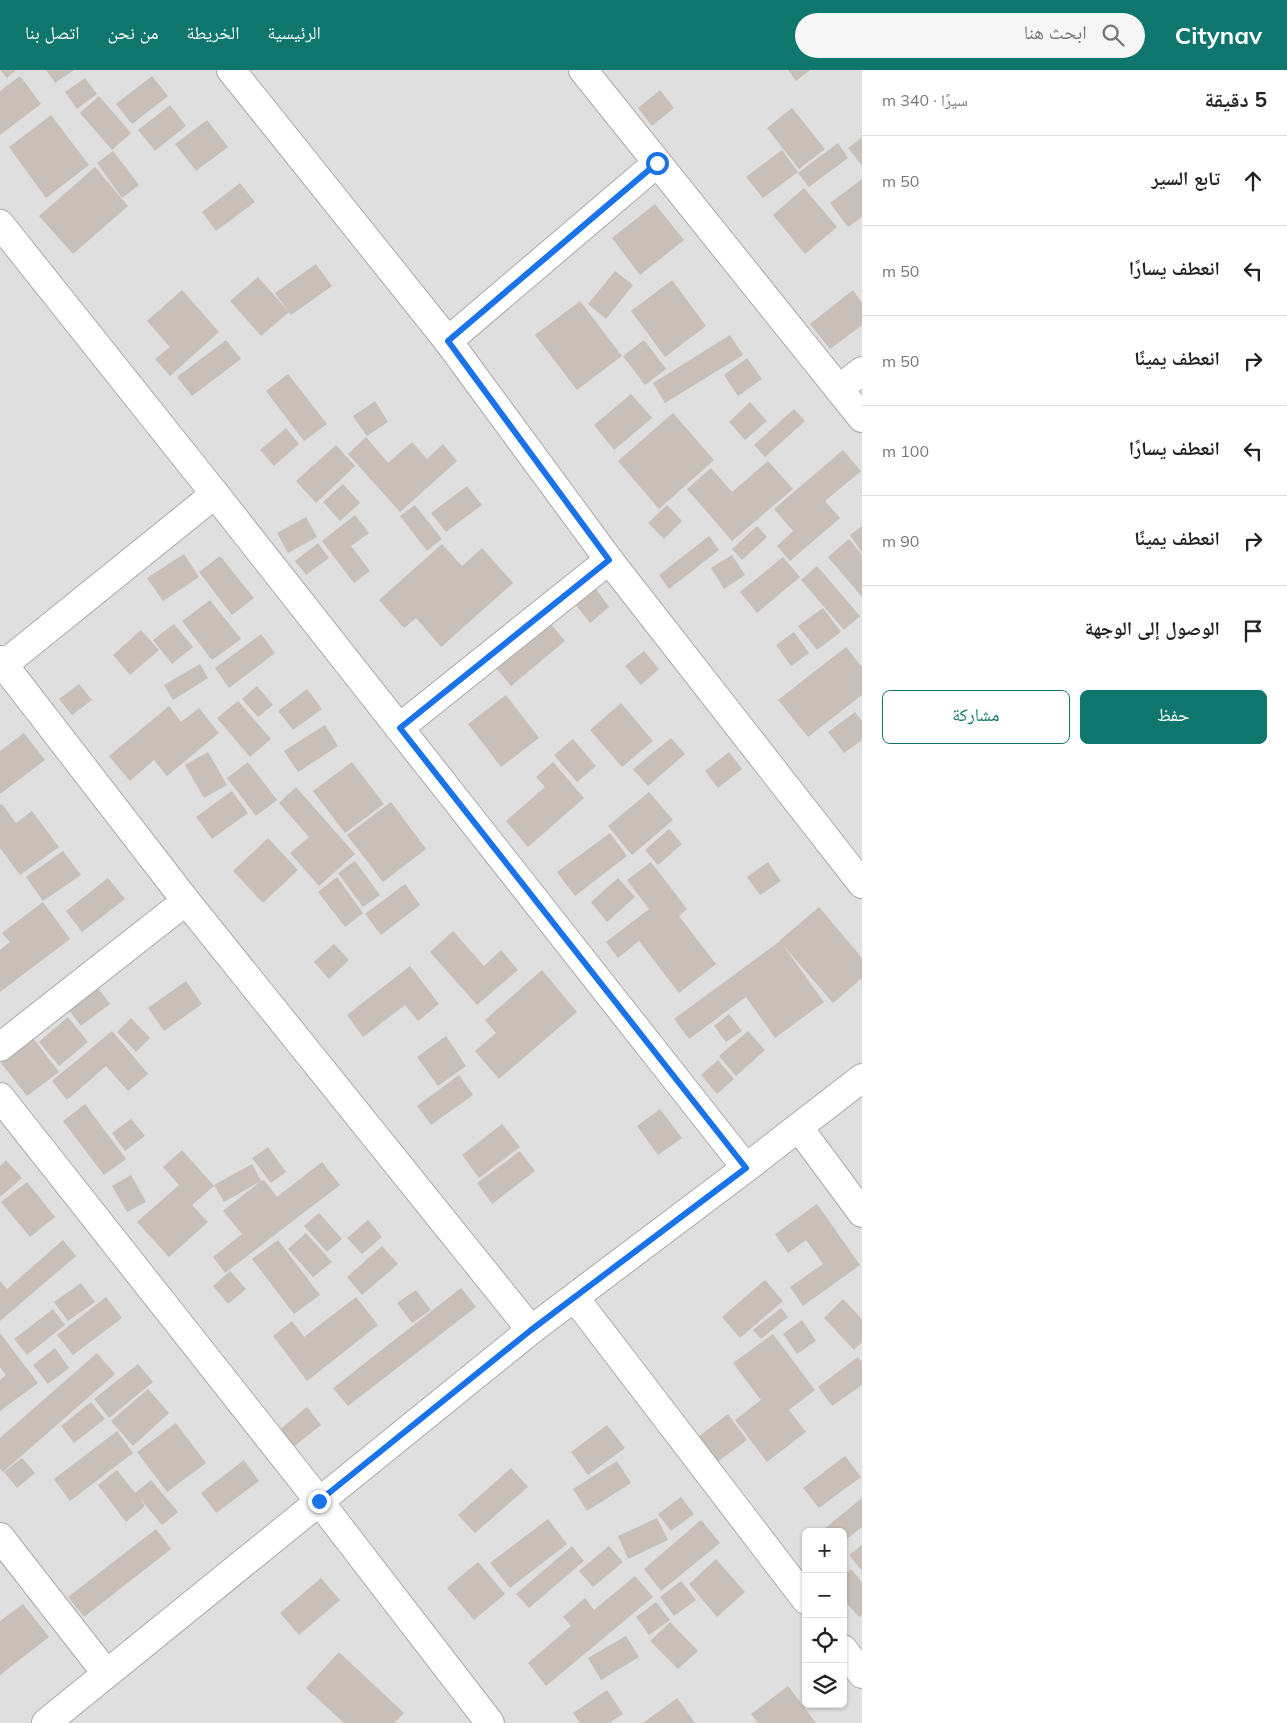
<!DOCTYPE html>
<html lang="ar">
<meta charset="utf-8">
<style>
body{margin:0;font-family:Mulish,"Noto Naskh Arabic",sans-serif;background:#f6f6f6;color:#222;direction:rtl}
.controls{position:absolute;right:15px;bottom:15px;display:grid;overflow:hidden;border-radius:8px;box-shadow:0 1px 4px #0004}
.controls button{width:45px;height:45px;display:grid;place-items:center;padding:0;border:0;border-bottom:1px solid #e0e0e0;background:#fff;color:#222;font:25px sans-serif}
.stop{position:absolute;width:15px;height:15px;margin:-11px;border:4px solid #1a73e8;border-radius:50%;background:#fff}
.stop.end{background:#1a73e8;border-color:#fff;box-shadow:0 1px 5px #0008}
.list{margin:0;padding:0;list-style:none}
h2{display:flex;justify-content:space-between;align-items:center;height:65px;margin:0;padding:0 20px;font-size:21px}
h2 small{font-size:16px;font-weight:400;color:#767676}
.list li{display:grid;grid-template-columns:32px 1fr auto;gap:15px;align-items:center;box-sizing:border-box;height:90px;padding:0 20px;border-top:1px solid #e0e0e0}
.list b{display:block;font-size:19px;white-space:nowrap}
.list em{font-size:16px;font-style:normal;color:#767676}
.actions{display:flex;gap:10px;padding:15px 20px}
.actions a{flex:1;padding:11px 0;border:1px solid #0f766e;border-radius:8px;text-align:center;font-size:18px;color:#0f766e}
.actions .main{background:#0f766e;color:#fff}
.icon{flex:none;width:28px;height:28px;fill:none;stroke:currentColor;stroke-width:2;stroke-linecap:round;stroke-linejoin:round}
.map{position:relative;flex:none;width:862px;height:1653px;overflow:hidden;direction:ltr}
header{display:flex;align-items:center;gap:30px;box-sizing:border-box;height:70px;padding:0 25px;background:#0f766e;color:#fff}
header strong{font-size:24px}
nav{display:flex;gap:28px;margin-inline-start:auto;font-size:18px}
.search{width:350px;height:45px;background:#f6f6f6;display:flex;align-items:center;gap:12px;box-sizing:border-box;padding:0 18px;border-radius:28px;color:#767676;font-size:19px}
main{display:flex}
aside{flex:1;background:#fff}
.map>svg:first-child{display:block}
.residential{fill:#e0dfdf;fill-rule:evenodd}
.building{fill:#c7bfb8}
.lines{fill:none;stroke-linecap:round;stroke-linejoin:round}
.minor-casing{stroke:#a9a9a9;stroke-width:30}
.minor{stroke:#fff;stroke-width:28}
.route{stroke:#1a73e8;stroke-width:6}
</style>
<header>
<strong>Citynav</strong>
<div class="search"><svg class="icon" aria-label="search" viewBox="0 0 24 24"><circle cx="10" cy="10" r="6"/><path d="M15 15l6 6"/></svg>ابحث هنا</div>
<nav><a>الرئيسية</a><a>الخريطة</a><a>من نحن</a><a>اتصل بنا</a></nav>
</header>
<main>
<aside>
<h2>5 دقيقة<small>سيرًا · 340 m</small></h2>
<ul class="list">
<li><svg class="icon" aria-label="ahead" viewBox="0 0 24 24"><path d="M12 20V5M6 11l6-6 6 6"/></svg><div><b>تابع السير</b></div><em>50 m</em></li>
<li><svg class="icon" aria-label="left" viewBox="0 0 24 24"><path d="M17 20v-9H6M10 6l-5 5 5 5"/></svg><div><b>انعطف يسارًا</b></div><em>50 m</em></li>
<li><svg class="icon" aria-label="right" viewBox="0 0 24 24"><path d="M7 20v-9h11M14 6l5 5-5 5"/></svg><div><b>انعطف يمينًا</b></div><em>50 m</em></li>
<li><svg class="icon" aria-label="left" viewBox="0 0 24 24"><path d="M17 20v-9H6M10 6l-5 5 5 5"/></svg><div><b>انعطف يسارًا</b></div><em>100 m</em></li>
<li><svg class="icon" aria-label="right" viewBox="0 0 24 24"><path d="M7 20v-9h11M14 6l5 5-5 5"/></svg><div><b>انعطف يمينًا</b></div><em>90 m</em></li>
<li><svg class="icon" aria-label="arrive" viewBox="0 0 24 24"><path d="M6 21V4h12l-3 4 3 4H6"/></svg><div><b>الوصول إلى الوجهة</b></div></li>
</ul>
<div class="actions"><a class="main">حفظ</a><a>مشاركة</a></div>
</aside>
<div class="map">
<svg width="862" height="1653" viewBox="0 0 862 1653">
<rect width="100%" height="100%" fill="#f2efe9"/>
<path class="residential" d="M0 0H862V1653H0ZM806 1462H843V1634H806Z"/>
<g class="building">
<path d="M0 0H16L7 8Z"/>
<path d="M46 0H74L55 13Z"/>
<path d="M788 0H810L796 11Z"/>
<path d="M20 6 41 34 0 65V21Z"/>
<path d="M152 6 168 26 132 54 116 34Z"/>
<path d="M85 8 97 24 77 39 65 22Z"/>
<path d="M660 20 674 38 652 56 638 38Z"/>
<path d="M99 26 131 63 112 80 80 43Z"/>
<path d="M170 35 186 56 155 81 138 60Z"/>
<path d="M792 38 825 79 799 99 767 58Z"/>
<path d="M51 45 89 95 46 128 9 77Z"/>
<path d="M207 50 228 77 196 101 175 74Z"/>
<path d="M862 67V96L848 78Z"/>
<path d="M838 73 848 88 809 117 798 103Z"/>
<path d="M782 80 798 102 763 128 746 107Z"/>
<path d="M113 81 139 115 122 128 97 93Z"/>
<path d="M95 97 128 136 73 184 39 146Z"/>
<path d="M862 109V147L848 157 830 133Z"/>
<path d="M240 113 255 132 216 161 202 142Z"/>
<path d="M804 118 837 157 805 184 773 145Z"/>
<path d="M655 134 684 170 640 205 612 168Z"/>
<path d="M316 194 332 216 291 245 275 223Z"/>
<path d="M615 201 633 215 606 249 588 234Z"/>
<path d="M258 207 289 242 261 266 230 231Z"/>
<path d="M672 210 706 256 665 287 631 241Z"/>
<path d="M182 220 219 262 170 306 155 289 170 277 147 251Z"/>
<path d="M853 220 862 233V255L830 279 810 254Z"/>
<path d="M580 231 622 286 577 320 535 265Z"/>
<path d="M730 265 743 285 665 333 653 313Z"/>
<path d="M226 270 241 289 192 326 177 307Z"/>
<path d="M644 270 666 299 645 315 623 286Z"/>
<path d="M747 288 762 309 738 326 724 305Z"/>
<path d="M288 304 327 354 304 371 266 321Z"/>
<path d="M631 324 652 348 614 380 594 355Z"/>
<path d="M375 331 388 352 367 366 353 346Z"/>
<path d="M750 332 767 351 745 370 729 352Z"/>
<path d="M794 339 805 351 765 387 754 375Z"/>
<path d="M673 343 714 390 659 439 618 391Z"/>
<path d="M286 358 299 374 274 396 260 380Z"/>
<path d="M366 367 388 393 412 372 427 389 443 374 457 391 400 442 348 384Z"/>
<path d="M336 375 355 396 316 433 296 411Z"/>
<path d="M843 380 861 401 825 431 840 448 790 491 777 476 793 461 774 439Z"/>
<path d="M768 391 793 419 732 471 687 419 711 398 732 422Z"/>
<path d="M343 414 360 433 340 451 323 432Z"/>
<path d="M467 416 482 435 446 462 431 443Z"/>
<path d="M415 435 442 469 427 481 400 446Z"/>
<path d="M667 435 682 451 664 469 648 453Z"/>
<path d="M355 445 369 463 351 476 370 501 354 513 322 471Z"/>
<path d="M306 447 317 467 288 483 277 463Z"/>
<path d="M757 456 767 467 742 490 732 479Z"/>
<path d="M862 456V483L850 465Z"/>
<path d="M709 466 719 480 669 519 659 505Z"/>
<path d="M849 469 862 485V527L828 487Z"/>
<path d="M318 473 329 488 306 505 295 491Z"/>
<path d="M442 474 462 496 482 478 513 513 441 577 416 548 404 558 379 530Z"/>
<path d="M184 484 199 507 163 531 147 508Z"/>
<path d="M732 485 745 505 724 519 711 498Z"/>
<path d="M220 486 254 528 232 545 199 502Z"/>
<path d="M783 487 800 507 757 543 740 522Z"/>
<path d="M817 496 860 546 844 560 801 510Z"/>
<path d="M596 519 609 537 590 553 576 535Z"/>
<path d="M210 530 241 569 212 590 182 551Z"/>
<path d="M823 538 841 562 817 580 798 556Z"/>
<path d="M550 553 565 571 511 616 496 598Z"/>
<path d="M174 554 193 577 172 594 153 570Z"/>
<path d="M141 560 159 580 130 605 113 585Z"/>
<path d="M794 562 809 583 791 596 776 575Z"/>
<path d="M261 564 275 583 229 618 215 598Z"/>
<path d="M846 577 862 597V625L808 667 778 630Z"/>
<path d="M644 581 659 599 641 615 625 596Z"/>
<path d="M200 594 208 608 173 630 164 615Z"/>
<path d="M79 614 92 630 72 645 59 629Z"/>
<path d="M257 616 273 635 258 647 242 629Z"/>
<path d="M307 619 322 639 293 660 278 641Z"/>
<path d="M506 625 539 668 501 697 468 654Z"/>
<path d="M238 631 271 669 250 687 217 648Z"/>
<path d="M621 633 653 671 622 697 590 660Z"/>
<path d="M169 636 181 652 199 638 219 663 167 706 154 690 130 711 109 686Z"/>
<path d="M855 642 862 651V670L844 683 828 662Z"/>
<path d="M325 655 338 676 298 702 284 681Z"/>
<path d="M24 663 45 690 0 724V681Z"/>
<path d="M671 668 685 684 648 716 633 699Z"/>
<path d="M573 669 596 696 577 712 554 685Z"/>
<path d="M208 682 227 715 204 728 185 695Z"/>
<path d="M729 682 742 699 718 718 705 701Z"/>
<path d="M248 692 277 730 256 746 227 708Z"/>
<path d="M352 692 384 734 345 763 313 721Z"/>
<path d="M553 692 584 728 528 777 506 751 545 717 536 707Z"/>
<path d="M296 717 355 784 319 816 290 783 309 767 279 733Z"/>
<path d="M232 721 248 743 212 769 196 747Z"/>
<path d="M649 722 673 750 632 785 608 756Z"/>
<path d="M391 732 426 779 383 812 347 765Z"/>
<path d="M2 734 16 753 32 741 59 777 20 805 0 778V735Z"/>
<path d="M669 759 682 774 658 795 645 780Z"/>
<path d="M610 763 627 786 575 826 557 802Z"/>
<path d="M268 768 298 800 263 833 233 801Z"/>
<path d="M63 781 81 805 43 831 26 807Z"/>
<path d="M355 791 380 825 363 837 338 803Z"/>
<path d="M651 792 687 839 679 846 716 894 679 923 639 871 618 888 606 872 649 839 627 810Z"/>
<path d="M768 792 781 811 760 825 747 807Z"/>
<path d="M337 807 363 843 345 857 318 822Z"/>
<path d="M108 808 125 829 82 862 66 841Z"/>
<path d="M618 808 635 827 607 852 591 832Z"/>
<path d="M405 814 420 835 381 865 365 844Z"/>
<path d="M43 832 70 869 0 922V880L10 872 2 863Z"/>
<path d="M819 837 862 888V908L833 933 783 875 824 932 775 968 746 927 689 969 674 949 780 871H779Z"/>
<path d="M453 861 484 896 501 880 518 900 477 935 430 882Z"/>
<path d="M334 874 349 890 329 909 314 892Z"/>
<path d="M410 896 439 934 418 951 405 935 363 967 347 945Z"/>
<path d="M542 900 577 942 499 1009 475 981 496 963 485 950Z"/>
<path d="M186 911 202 934 164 961 148 938Z"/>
<path d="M98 918 110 934 81 956 69 940Z"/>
<path d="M729 944 742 961 726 972 714 956Z"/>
<path d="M68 947 88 972 59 996 39 972Z"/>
<path d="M131 948 150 968 136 982 117 962Z"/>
<path d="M112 961 148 1004 128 1021 106 996 67 1030 52 1011Z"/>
<path d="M748 961 765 980 736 1006 719 986Z"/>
<path d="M446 966 466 996 438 1016 417 987Z"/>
<path d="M33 968 59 1002 27 1026 1 993Z"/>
<path d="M718 990 734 1009 717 1024 701 1005Z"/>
<path d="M459 1005 473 1025 431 1055 417 1036Z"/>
<path d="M85 1034 126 1089 104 1105 63 1051Z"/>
<path d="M660 1039 682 1068 658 1085 637 1056Z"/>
<path d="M131 1049 145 1066 125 1081 112 1063Z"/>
<path d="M502 1054 520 1077 479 1108 462 1085Z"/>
<path d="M268 1077 286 1102 271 1113 252 1088Z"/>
<path d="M182 1080 214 1116 192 1135 208 1152 169 1187 137 1152 179 1115 163 1097Z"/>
<path d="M520 1081 535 1101 492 1134 477 1113Z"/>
<path d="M6 1090 22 1108 0 1127V1096Z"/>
<path d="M322 1092 340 1115 225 1203 213 1187 242 1164 223 1141 261 1111 224 1132 214 1115 252 1094 261 1111 264 1110 277 1127Z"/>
<path d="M131 1105 146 1132 127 1142 112 1116Z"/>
<path d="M27 1112 55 1147 30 1167 1 1132Z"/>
<path d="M817 1134 860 1195 803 1236 790 1217 823 1194 806 1170 788 1183 775 1164Z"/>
<path d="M319 1143 342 1169 327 1182 304 1156Z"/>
<path d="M368 1150 382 1167 362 1184 347 1168Z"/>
<path d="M306 1163 332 1192 313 1207 288 1179Z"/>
<path d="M63 1170 76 1186 0 1251V1211L7 1219Z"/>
<path d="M278 1170 320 1225 294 1244 252 1189Z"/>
<path d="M382 1176 398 1194 362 1225 347 1207Z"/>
<path d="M230 1201 246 1219 228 1234 213 1216Z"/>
<path d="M765 1210 783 1231 740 1268 722 1247Z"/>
<path d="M81 1213 95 1232 68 1251 54 1232Z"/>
<path d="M461 1218 476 1237 348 1336 333 1318Z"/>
<path d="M416 1220 431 1240 412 1253 397 1233Z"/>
<path d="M106 1227 122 1248 73 1285 57 1265Z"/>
<path d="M356 1227 378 1255 307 1311 273 1266 292 1251 304 1267Z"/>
<path d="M843 1229 862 1249V1272L854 1280 824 1248Z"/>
<path d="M781 1238 788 1247 761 1269 753 1260Z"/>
<path d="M53 1239 65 1255 27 1285 14 1269Z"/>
<path d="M802 1250 816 1271 797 1284 783 1264Z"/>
<path d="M0 1263 38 1313 0 1341V1310L6 1305 0 1297Z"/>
<path d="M773 1264 815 1320 789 1340 806 1362 767 1392 735 1350 761 1330 733 1293Z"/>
<path d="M55 1278 69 1298 48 1314 33 1295Z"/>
<path d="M97 1283 115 1304 3 1402 0 1399V1368Z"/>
<path d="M858 1287 862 1292V1315L832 1336 818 1317Z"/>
<path d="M138 1294 153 1312 109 1348 94 1329Z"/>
<path d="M148 1319 169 1343 133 1376 111 1351Z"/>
<path d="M91 1332 105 1349 74 1373 61 1356Z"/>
<path d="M307 1337 321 1355 292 1378 278 1361Z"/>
<path d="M728 1344 747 1370 716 1393 697 1368Z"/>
<path d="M176 1353 206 1393 167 1422 137 1382Z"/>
<path d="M607 1355 625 1378 588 1405 571 1382Z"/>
<path d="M117 1361 133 1383 70 1431 54 1409Z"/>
<path d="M845 1386 861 1407 819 1438 803 1418Z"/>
<path d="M22 1388 35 1403 17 1418 4 1402Z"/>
<path d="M244 1390 259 1411 216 1443 201 1423Z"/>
<path d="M617 1391 631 1413 587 1441 573 1419Z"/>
<path d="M511 1398 528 1417 475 1463 458 1445Z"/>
<path d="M117 1400 135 1423 151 1410 178 1442 162 1455 139 1427 145 1436 126 1452 98 1415Z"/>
<path d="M681 1427 694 1444 671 1461 658 1444Z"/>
<path d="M862 1428V1457L843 1472V1462H826L824 1459Z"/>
<path d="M657 1448 668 1470 628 1489 618 1466Z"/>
<path d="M548 1449 567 1474 510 1518 490 1493Z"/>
<path d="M701 1450 720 1473 661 1521 644 1499Z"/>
<path d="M156 1459 171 1479 84 1547 68 1527Z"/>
<path d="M862 1475V1501L849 1485Z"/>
<path d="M572 1476 584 1491 529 1538 516 1524Z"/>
<path d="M609 1476 623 1492 593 1517 579 1501Z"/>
<path d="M716 1489 745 1522 717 1547 689 1514Z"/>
<path d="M478 1492 505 1524 474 1550 447 1518Z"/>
<path d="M851 1499 862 1512V1545L859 1547 843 1529V1506Z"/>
<path d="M635 1506 653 1527 546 1616 528 1593 571 1556 563 1547 585 1528 594 1540Z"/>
<path d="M321 1508 340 1530 299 1565 280 1543Z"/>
<path d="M681 1511 696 1530 674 1546 660 1527Z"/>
<path d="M656 1532 670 1550 649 1565 636 1547Z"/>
<path d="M23 1534 49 1567 0 1605V1551Z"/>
<path d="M670 1552 698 1581 678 1599 650 1571Z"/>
<path d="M626 1566 639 1587 601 1610 588 1588Z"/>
<path d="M339 1582 404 1643 394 1653H344L306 1618Z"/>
<path d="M788 1616 816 1653H758L751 1644Z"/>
<path d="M607 1620 623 1644 609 1653H580L573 1643Z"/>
<path d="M677 1628 695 1653H643Z"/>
</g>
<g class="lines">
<defs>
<g id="minor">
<path d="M231 0 448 271 609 490 862 814"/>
<path d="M583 0 862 348"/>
<path d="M0 154 215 424 746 1098"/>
<path d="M448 271 657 93"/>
<path d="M839 319 862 301"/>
<path d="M0 590 186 831 531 1260"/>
<path d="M3 595 215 424"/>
<path d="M399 658 609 490"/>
<path d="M0 977 186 831"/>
<path d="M0 1027 319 1431 490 1653"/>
<path d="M799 1058 862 1143"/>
<path d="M575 1228 806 1530"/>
<path d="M0 1467 106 1603"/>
<path d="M843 1579 862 1604"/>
<path d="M46 1653 531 1260 746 1098 862 1008"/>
</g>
</defs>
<use href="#minor" class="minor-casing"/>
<use href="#minor" class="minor"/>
</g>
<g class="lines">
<path class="route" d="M319 1431 531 1260 746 1098 400 658 609 490 448 271 657 93"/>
</g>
</svg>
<div class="controls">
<button>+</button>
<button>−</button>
<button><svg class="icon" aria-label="locate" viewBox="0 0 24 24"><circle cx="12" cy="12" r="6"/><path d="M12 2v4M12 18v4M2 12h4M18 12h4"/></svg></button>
<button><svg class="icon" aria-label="layers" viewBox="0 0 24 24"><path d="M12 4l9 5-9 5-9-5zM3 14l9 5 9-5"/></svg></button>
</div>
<div class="stop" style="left:657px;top:93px"></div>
<div class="stop end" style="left:319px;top:1431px"></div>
</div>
</main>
